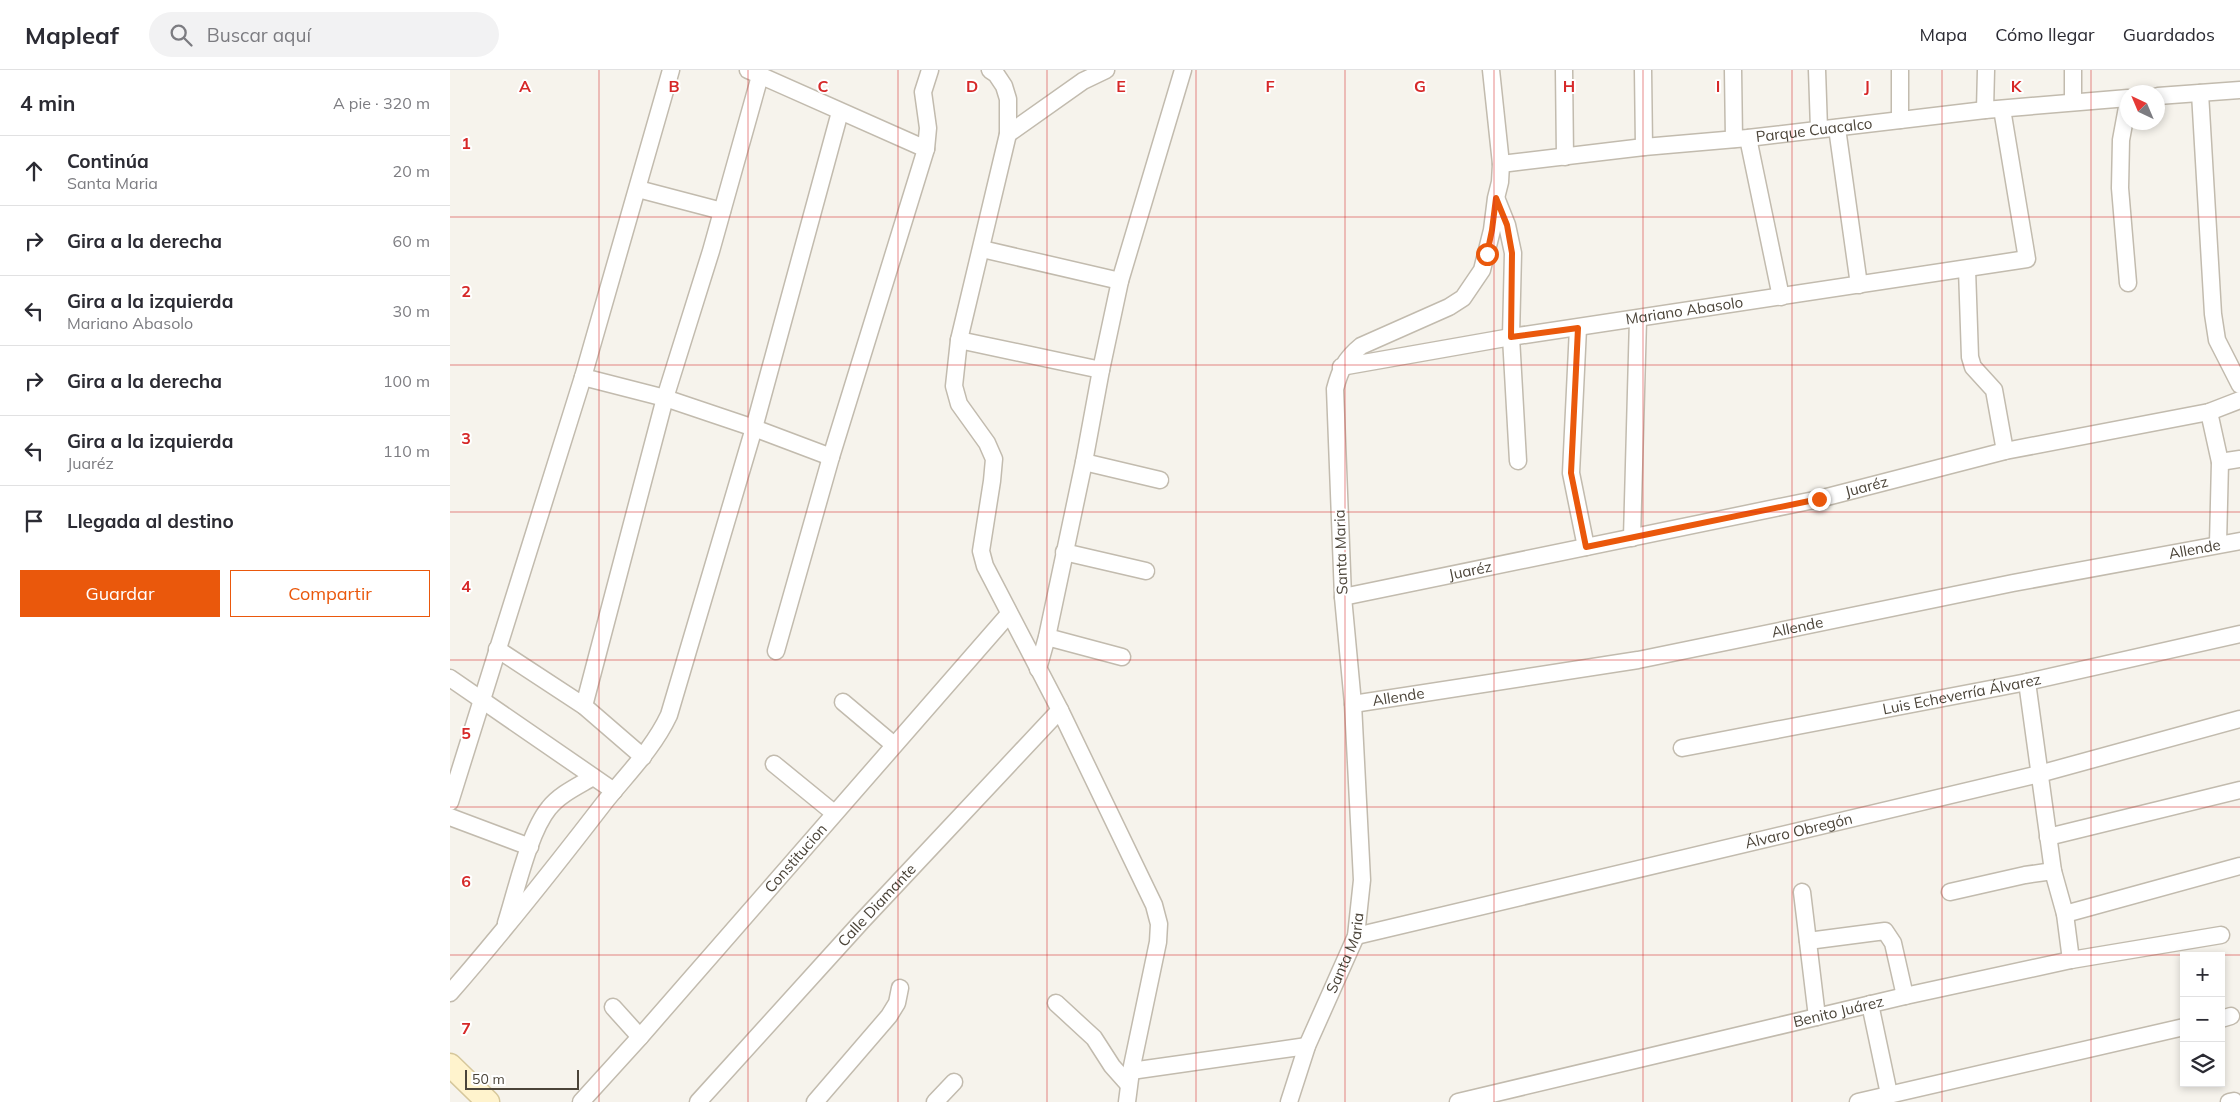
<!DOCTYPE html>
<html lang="es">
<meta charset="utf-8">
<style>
body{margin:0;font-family:Mulish,sans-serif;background:#f2f2f3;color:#2b2b33}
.controls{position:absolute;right:15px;bottom:15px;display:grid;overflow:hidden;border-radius:0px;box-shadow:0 2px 8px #0003}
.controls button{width:45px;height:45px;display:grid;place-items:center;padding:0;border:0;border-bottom:1px solid #e1e1e2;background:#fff;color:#2b2b33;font:25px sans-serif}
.compass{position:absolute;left:1670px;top:15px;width:45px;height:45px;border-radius:50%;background:#fff;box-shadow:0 2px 8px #0003;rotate:316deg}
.scale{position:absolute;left:15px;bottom:12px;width:114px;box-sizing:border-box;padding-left:5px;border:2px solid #4b4439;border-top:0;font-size:14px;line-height:18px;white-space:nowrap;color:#4b4439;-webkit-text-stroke:4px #fff;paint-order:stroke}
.stop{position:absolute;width:15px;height:15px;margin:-11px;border:4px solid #ea580c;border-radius:50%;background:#fff}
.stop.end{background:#ea580c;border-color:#fff;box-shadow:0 1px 5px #0008}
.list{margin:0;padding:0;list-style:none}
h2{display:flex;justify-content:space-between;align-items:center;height:65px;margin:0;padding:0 20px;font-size:21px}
h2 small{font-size:16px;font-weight:400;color:#7c7c81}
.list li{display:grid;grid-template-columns:32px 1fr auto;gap:15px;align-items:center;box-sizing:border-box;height:70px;padding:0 20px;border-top:1px solid #e1e1e2}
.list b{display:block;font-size:19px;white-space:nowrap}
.list p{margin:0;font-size:16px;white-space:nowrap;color:#7c7c81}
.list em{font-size:16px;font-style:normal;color:#7c7c81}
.actions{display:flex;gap:10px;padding:15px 20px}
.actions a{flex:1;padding:11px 0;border:1px solid #ea580c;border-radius:0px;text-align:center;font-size:18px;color:#ea580c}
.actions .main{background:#ea580c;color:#fff}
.icon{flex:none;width:28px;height:28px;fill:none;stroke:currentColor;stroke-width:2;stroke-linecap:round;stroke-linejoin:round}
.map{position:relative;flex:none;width:1790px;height:1032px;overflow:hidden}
header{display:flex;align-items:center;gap:30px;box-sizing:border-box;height:70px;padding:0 25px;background:#fff;border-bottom:1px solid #e1e1e2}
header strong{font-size:24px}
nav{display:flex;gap:28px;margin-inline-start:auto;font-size:18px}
.search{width:350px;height:45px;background:#f2f2f3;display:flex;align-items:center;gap:12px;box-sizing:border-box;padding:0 18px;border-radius:28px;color:#7c7c81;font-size:19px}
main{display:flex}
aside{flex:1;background:#fff}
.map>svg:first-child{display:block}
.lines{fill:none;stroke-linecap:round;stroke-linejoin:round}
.minor-casing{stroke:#c2bbae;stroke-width:19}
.secondary-casing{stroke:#d6c79b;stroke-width:25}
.minor{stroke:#fff;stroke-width:16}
.secondary{stroke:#fff3cd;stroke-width:22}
.route{stroke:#ea580c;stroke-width:6}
.grid{fill:none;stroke:#d62828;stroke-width:1;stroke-opacity:0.55}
.labels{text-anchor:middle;stroke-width:4;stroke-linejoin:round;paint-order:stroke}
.street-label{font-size:15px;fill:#4b4439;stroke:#fff}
.grid-label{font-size:16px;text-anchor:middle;font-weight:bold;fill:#d62828;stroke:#fff;stroke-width:4;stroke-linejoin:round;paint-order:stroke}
</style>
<header>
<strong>Mapleaf</strong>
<div class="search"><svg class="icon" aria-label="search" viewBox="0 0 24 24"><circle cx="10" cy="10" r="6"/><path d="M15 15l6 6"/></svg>Buscar aquí</div>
<nav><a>Mapa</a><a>Cómo llegar</a><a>Guardados</a></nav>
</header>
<main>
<aside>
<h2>4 min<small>A pie · 320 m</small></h2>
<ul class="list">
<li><svg class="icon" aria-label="ahead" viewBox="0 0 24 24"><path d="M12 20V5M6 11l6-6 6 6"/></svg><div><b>Continúa</b><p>Santa Maria</p></div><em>20 m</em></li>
<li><svg class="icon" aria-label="right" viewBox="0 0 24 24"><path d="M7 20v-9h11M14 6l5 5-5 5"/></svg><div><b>Gira a la derecha</b></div><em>60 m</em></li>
<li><svg class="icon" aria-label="left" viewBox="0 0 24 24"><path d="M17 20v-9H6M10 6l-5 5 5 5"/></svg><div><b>Gira a la izquierda</b><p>Mariano Abasolo</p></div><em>30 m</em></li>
<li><svg class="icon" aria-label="right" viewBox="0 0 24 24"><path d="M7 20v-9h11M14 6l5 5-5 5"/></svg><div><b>Gira a la derecha</b></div><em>100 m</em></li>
<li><svg class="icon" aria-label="left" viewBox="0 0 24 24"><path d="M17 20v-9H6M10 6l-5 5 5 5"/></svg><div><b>Gira a la izquierda</b><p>Juaréz</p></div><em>110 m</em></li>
<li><svg class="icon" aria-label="arrive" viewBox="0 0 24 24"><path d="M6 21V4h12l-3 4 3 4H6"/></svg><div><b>Llegada al destino</b></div></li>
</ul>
<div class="actions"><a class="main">Guardar</a><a>Compartir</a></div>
</aside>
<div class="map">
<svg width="1790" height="1032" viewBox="0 0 1790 1032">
<rect width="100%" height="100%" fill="#f6f3ec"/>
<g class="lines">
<defs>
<g id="minor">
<path d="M298 0 476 79"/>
<path d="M540 0 546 4 554 16 558 29V64L509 270 504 316 509 334 537 373 544 389 542 411 531 481 535 496 610 640 704 835 709 854 708 872 681 1001 677 1032"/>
<path d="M1114 0 1115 87"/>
<path d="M1193 0 1194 77"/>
<path d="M1283 0 1284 69"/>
<path d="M1367 0 1369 59"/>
<path d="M1450 0V50"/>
<path d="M1623 0V32"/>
<path d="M1750 23 1763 244 1767 270 1790 315"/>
<path d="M1708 26 1790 20"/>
<path d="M1678 32 1671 70 1670 118 1678 213"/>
<path d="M1535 40 1536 0"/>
<path d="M1387 58 1409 215"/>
<path d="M558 64 633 11 656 0"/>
<path d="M1298 68 1331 227"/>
<path id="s1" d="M1051 94 1194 77 1298 68 1535 40 1678 28"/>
<path d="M188 119 272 141"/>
<path d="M1047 130 1057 155 1063 183 1061 267 1068 391"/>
<path d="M532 179 670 211"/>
<path d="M1517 199 1520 287 1523 297 1544 320 1555 381"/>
<path d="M1128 258 1121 403 1136 477"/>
<path d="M509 270 651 300"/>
<path id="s2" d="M891 297 1061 267 1577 189 1552 39"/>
<path d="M133 307 215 328 304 358 381 387"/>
<path d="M1759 342 1770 392 1768 474"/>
<path d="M634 392 710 410"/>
<path d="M1770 392 1790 389"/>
<path d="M1182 468 1188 249"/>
<path d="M614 482 696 501"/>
<path id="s3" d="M893 527 1369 429 1555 381 1759 342 1790 330"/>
<path d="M597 567 672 587"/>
<path d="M47 579 134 636 193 687"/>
<path d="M326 581 381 387 476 79 478 58 473 22 480 0"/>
<path d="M588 599 597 567 634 392 651 300 670 211 733 0"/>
<path d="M0 608 164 721"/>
<path d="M1577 612 1603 801 1615 844 1621 890"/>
<path d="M393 632 444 675"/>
<path id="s4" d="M903 634 1188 590 1563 513 1790 471"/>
<path d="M134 636 215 328 261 181 310 6"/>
<path id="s5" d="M1232 678 1577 612 1790 564"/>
<path d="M324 694 384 743"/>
<path d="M0 732 133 307 221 0"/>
<path d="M0 747 80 777"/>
<path d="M1598 767 1790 720"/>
<path d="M1352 822 1367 947"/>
<path d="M1500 822 1575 805 1603 801"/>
<path d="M1615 844 1790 796"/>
<path d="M56 853C66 822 79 762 99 738 110 724 128 716 143 707"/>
<path id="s6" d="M906 866 1589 704 1790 649"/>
<path d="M1358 871 1435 861 1443 873 1455 926"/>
<path d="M0 923C54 861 104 798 154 733 177 704 203 679 219 645L304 358 390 42"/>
<path d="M606 933 644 968 662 996 678 1014"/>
<path d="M1420 934 1439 1024"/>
<path d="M163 937 190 967"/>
<path d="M1771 949 1781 946"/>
<path d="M681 1001 857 976"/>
<path id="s7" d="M131 1032 190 967 559 544"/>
<path id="s8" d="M248 1032 412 851 610 640"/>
<path d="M365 1032 439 946 447 933 450 918"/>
<path d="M485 1032 504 1012"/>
<path id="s9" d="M839 1032 857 976 906 866 912 810 903 634 893 527 885 319C890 300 895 289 911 276L999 237 1013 228 1032 200 1042 160 1046 128 1050 112 1051 94 1041 0"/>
<path id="s10" d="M1008 1032 1455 926 1621 890 1771 865"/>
<path d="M1408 1032 1734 957"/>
<path d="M1779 1032 1784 1031"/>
</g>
<path id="secondary" d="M0 995 38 1032"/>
</defs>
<use href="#minor" class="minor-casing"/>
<use href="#secondary" class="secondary-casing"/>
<use href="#minor" class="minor"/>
<use href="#secondary" class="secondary"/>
</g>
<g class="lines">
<path class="route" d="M1037 184 1042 160 1046 128 1057 155 1062 183 1061 267 1128 258 1121 403 1136 477 1369 429"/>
</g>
<path class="grid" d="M149 0V1032M298 0V1032M448 0V1032M597 0V1032M746 0V1032M895 0V1032M1044 0V1032M1193 0V1032M1342 0V1032M1492 0V1032M1641 0V1032M0 147H1790M0 295H1790M0 442H1790M0 590H1790M0 737H1790M0 885H1790"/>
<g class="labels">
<g class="street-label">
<text dy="5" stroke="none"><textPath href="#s1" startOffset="315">Parque Cuacalco</textPath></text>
<text dy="5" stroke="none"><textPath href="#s2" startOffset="348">Mariano Abasolo</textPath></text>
<text dy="5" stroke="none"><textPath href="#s3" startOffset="535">Juaréz</textPath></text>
<text dy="5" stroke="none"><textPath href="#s4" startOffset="856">Allende</textPath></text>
<text transform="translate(891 482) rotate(-92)" y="5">Santa Maria</text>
<text dy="5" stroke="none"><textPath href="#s3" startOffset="130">Juaréz</textPath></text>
<text dy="5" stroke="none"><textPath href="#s4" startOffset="451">Allende</textPath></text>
<text dy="5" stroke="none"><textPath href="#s5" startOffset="285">Luis Echeverría Álvarez</textPath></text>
<text dy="5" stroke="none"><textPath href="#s4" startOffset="46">Allende</textPath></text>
<text dy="5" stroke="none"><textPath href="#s6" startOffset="455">Álvaro Obregón</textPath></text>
<text dy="5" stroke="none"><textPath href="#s7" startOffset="325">Constitucion</textPath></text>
<text dy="5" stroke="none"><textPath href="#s8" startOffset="266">Calle Diamante</textPath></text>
<text dy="5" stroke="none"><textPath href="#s9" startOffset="160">Santa Maria</textPath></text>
<text dy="5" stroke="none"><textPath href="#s10" startOffset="391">Benito Juárez</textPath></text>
</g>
</g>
<g class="grid-label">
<text x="75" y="22">A</text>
<text x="224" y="22">B</text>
<text x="373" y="22">C</text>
<text x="522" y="22">D</text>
<text x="671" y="22">E</text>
<text x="820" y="22">F</text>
<text x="970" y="22">G</text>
<text x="1119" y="22">H</text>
<text x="1268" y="22">I</text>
<text x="1417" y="22">J</text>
<text x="1566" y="22">K</text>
<text x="16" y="79">1</text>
<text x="16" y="227">2</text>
<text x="16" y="374">3</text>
<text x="16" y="522">4</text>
<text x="16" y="669">5</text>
<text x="16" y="817">6</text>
<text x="16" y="964">7</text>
</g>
</svg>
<div class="controls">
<button>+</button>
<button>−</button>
<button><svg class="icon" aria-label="layers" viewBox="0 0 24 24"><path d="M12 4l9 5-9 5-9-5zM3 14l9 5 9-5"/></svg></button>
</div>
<svg class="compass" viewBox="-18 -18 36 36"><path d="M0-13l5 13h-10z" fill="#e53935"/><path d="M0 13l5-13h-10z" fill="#7c7c81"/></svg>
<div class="scale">50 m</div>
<div class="stop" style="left:1037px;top:184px"></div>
<div class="stop end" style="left:1369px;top:429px"></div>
</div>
</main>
